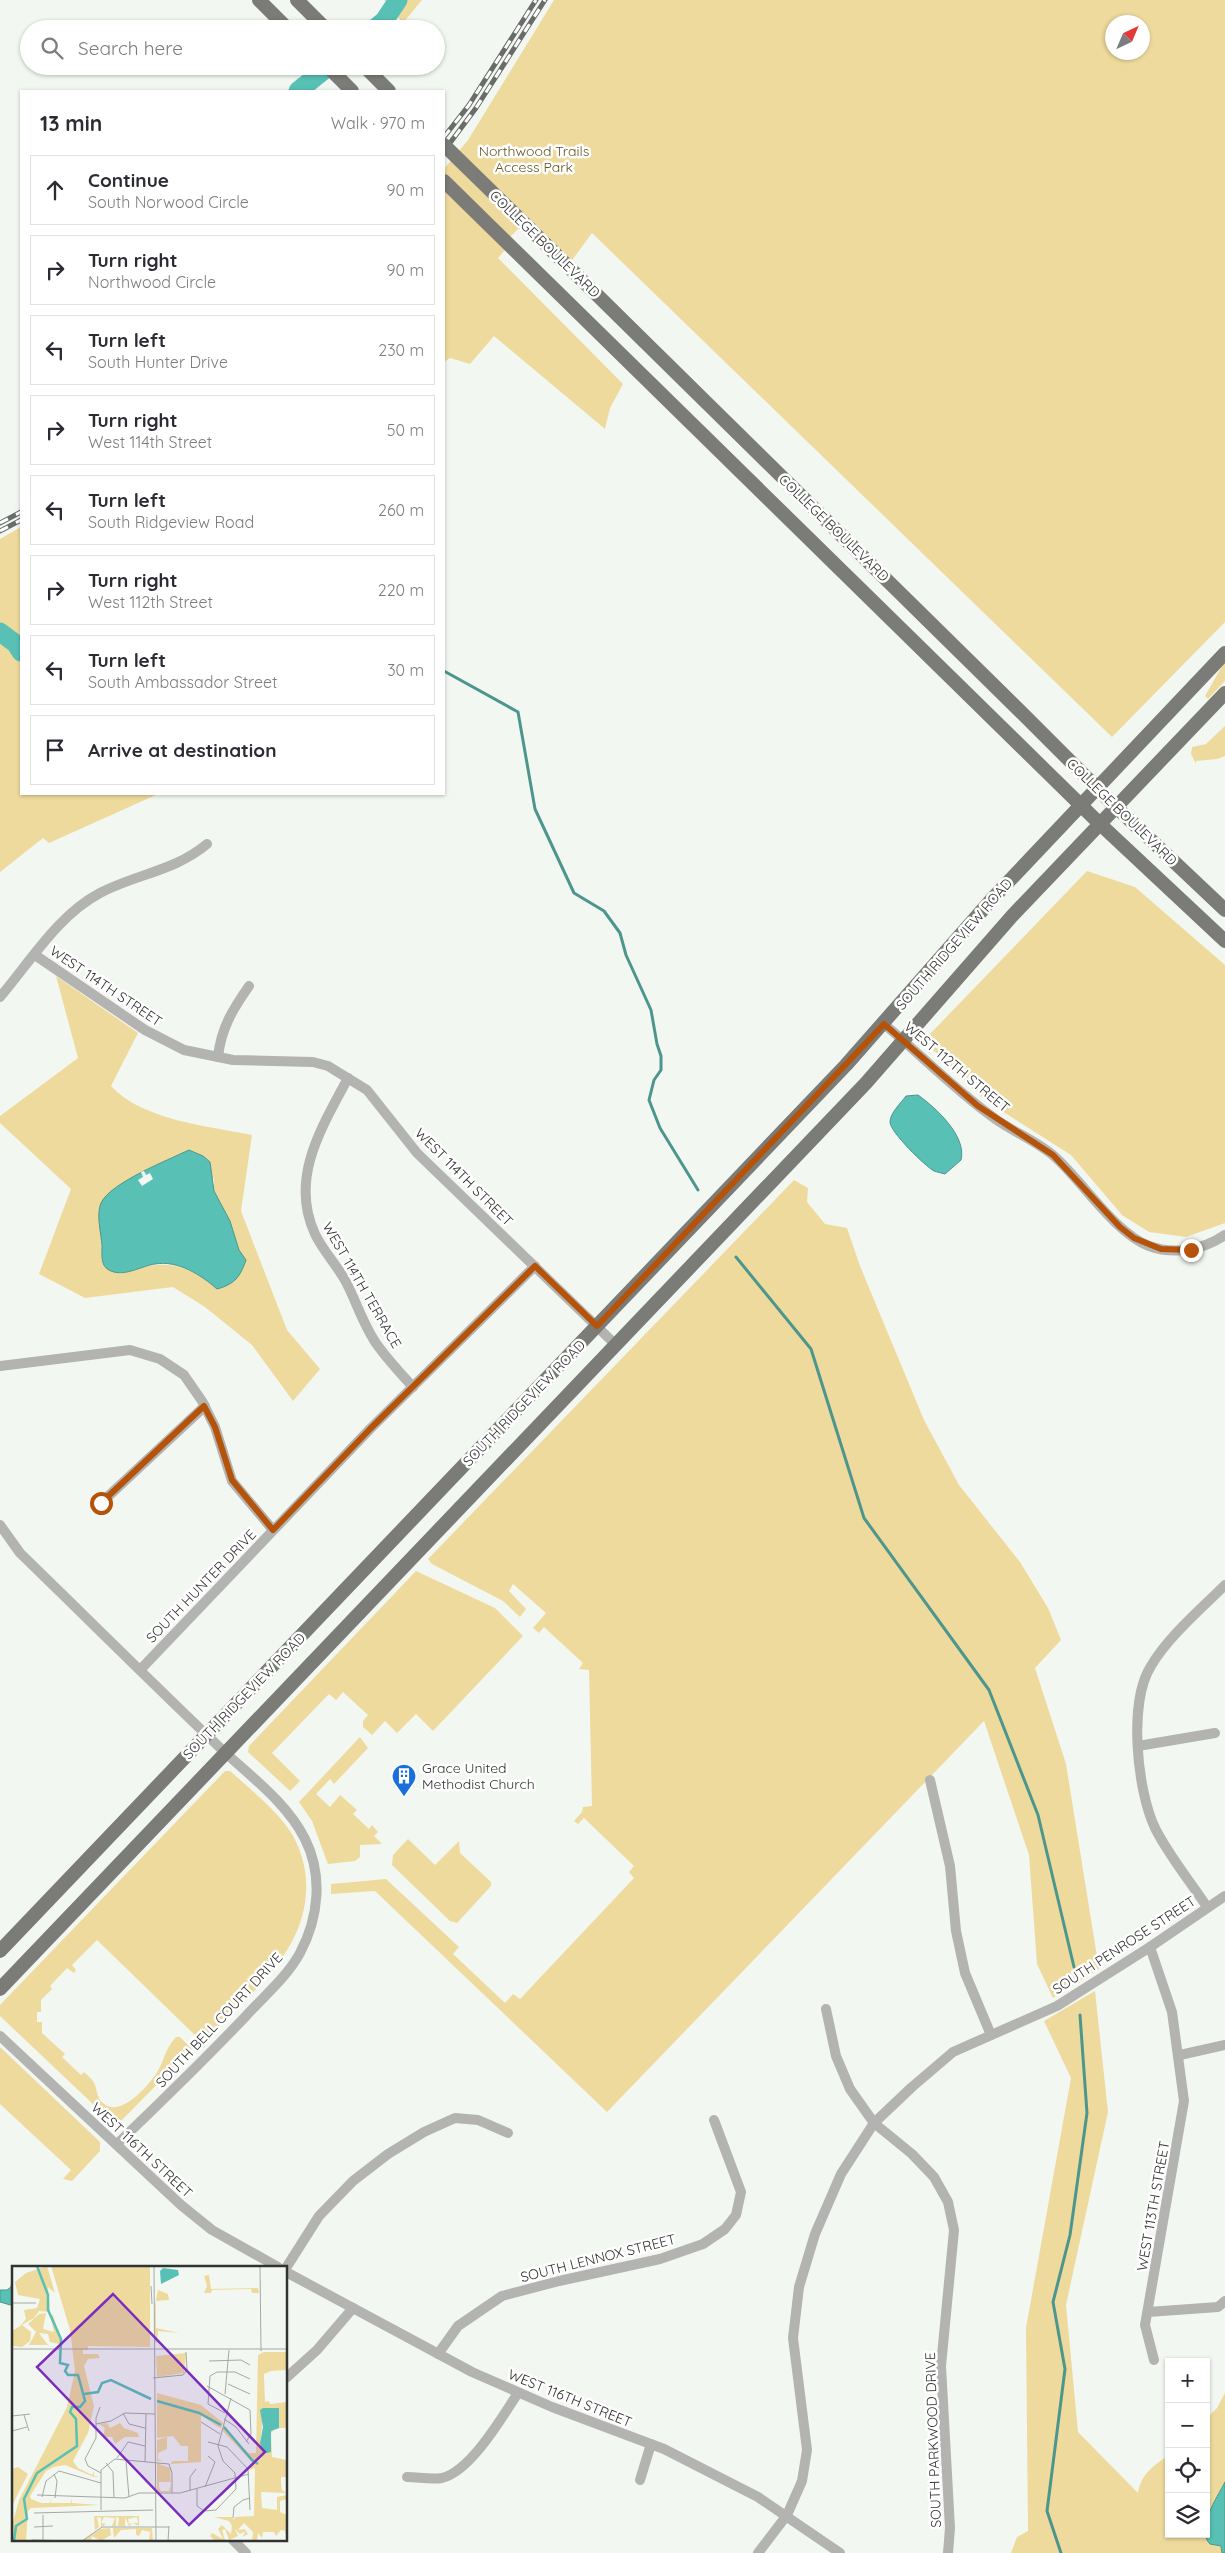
<!DOCTYPE html>
<meta charset="utf-8">
<style>
body{margin:0;font-family:Quicksand,sans-serif;background:#f7f7f7;color:#2b2b33}
.controls{position:absolute;right:15px;bottom:15px;display:grid;overflow:hidden;border-radius:0px;box-shadow:0 1px 4px #0004}
.controls button{width:45px;height:45px;display:grid;place-items:center;padding:0;border:0;border-bottom:1px solid #e1e1e2;background:#fff;color:#2b2b33;font:25px sans-serif}
.compass{position:absolute;left:1105px;top:15px;width:45px;height:45px;border-radius:50%;background:#fff;box-shadow:0 1px 4px #0004;rotate:44deg}
.stop{position:absolute;width:15px;height:15px;margin:-11px;border:4px solid #b45309;border-radius:50%;background:#fff}
.stop.end{background:#b45309;border-color:#fff;box-shadow:0 1px 5px #0008}
.list{margin:0;padding:0;list-style:none}
h2{display:flex;justify-content:space-between;align-items:center;height:65px;margin:0;padding:0 20px;font-size:21px}
h2 small{font-size:16px;font-weight:400;color:#7c7c81}
.list li{display:grid;grid-template-columns:32px 1fr auto;gap:15px;align-items:center;box-sizing:border-box;height:70px;margin:0 10px 10px;padding:0 10px;border:1px solid #e1e1e2;border-radius:0px}
.list b{display:block;font-size:19px;white-space:nowrap}
.list p{margin:0;font-size:16px;white-space:nowrap;color:#7c7c81}
.list em{font-size:16px;font-style:normal;color:#7c7c81}
.icon{flex:none;width:28px;height:28px;fill:none;stroke:currentColor;stroke-width:2;stroke-linecap:round;stroke-linejoin:round}
.map{position:relative;flex:none;width:1225px;height:2553px;overflow:hidden}
.search{position:absolute;background:#fff;box-shadow:0 1px 4px #0004;left:20px;top:20px;width:425px;height:55px;display:flex;align-items:center;gap:12px;box-sizing:border-box;padding:0 18px;border-radius:28px;color:#7c7c81;font-size:19px}
.panel{position:absolute;background:#fff;box-shadow:0 1px 4px #0004;left:20px;top:90px;width:425px;height:705px;border-radius:0px}
.map>svg:first-child{display:block}
.green{fill:#eeda9c;fill-rule:evenodd}
.water{fill:#58c0b5;stroke:#4c968d}
.pier{fill:#f3f7f2}
.lines{fill:none;stroke-linecap:round;stroke-linejoin:round}
.stream{stroke:#4c968d;stroke-width:3}
.river{stroke:#58c0b5;stroke-width:19}
.minor{stroke:#b3b3b1;stroke-width:10}
.major{stroke:#7b7c77;stroke-width:14}
.rail-casing{stroke:#696c69;stroke-width:5}
.rail{stroke:#fff;stroke-width:3;stroke-dasharray:9;stroke-linecap:butt}
.major-bridge{stroke:#7b7c77;stroke-width:14}
.route{stroke:#b45309;stroke-width:6}
.labels{text-anchor:middle;stroke-width:5;stroke-linejoin:round;paint-order:stroke}
.park-label{font-size:14px;fill:#65551e;stroke:#fff}
.street-label{font-size:14px;fill:#313331;stroke:#fff}
.poi-label{font-size:14px;fill:#313331;stroke:#fff;text-anchor:start}
.inset-river{fill:none;stroke:#58c0b5;stroke-width:2.5}
.inset-road{fill:none;stroke:#a5a9a5;stroke-width:1}
.view{fill:#7b2cbf;fill-opacity:0.15;stroke:#7b2cbf;stroke-width:2.5}
.inset-edge{fill:none;stroke:#313331;stroke-width:2.5}
</style>
<div class="map">
<svg width="1225" height="2553" viewBox="0 0 1225 2553">
<rect width="100%" height="100%" fill="#f3f7f2"/>
<g class="green">
<path d="M384 0H422L403 23Z"/>
<path d="M554 0H1225V622L1112 737 592 233 567 267 523 224 501 246 505 250 498 258 623 384 610 408 605 429 494 336 470 364 450 358 444 362V169L468 140ZM1112 22H1142V52H1112Z"/>
<path d="M21 527V794H158L49 843 43 838 0 872V539Z"/>
<path d="M1225 661V681L1208 699 1205 696Z"/>
<path d="M1225 726V756L1217 759 1196 761V764L1191 754 1192 747 1206 744Z"/>
<path d="M1087 871 1135 887 1225 965V1223L1186 1237 1149 1232 1122 1215 1071 1155 986 1101 929 1046 931 1033Z"/>
<path d="M56 976 138 1033 111 1086C142 1120 207 1126 252 1135L241 1211 287 1330 320 1369 293 1401 252 1345 205 1307 173 1287 85 1298 39 1274 71 1189 0 1123V1116L78 1058ZM214 1178V1191L230 1221 239 1250 217 1289C183 1260 160 1260 120 1274L102 1262 100 1204Z"/>
<path d="M794 1180 808 1188 807 1202 825 1224 847 1228 860 1266 924 1420 959 1485 1020 1562 1048 1608 1061 1640 1035 1668 1066 1764 1099 1969 1053 1998 1037 1964 1029 1855 984 1721 607 2112 375 1891 331 1894V1884L386 1879 459 1947 453 1954 505 2003 513 1994 520 1999 634 1878 629 1872 634 1866 584 1818 578 1824 574 1821 582 1812 583 1807 592 1806 589 1670 579 1669 583 1663 544 1627 539 1633 533 1628 546 1613 513 1584 509 1591 526 1609 520 1617 503 1601 432 1564 428 1559Z"/>
<path d="M416 1571 495 1608 523 1636 433 1731 416 1714 397 1733 385 1721 372 1735 363 1727V1721L368 1715 343 1692 336 1700 329 1694 272 1753 300 1781 290 1791 248 1752 249 1746Z"/>
<path d="M360 1737 368 1748 334 1784 330 1779 316 1794 330 1807 340 1795 357 1810 353 1814 369 1829 372 1825 378 1832 374 1836 382 1844 360 1845V1857L355 1861 328 1864 312 1821 299 1802Z"/>
<path d="M225 1771H230C249 1788 269 1804 285 1824 297 1839 305 1860 306 1880 310 1949 251 1993 207 2038L200 2040 97 1940 72 1965 76 1970 74 1973 67 1968 50 1986 52 1989 41 2000V2012H37V2022H42V2033L65 2054 62 2057 81 2075 84 2072C87 2075 91 2078 93 2081 98 2088 95 2097 104 2104 121 2117 147 2087 156 2074 165 2061 163 2052 176 2037H180L192 2049 119 2123H113L0 2016V2005Z"/>
<path d="M408 1839 435 1865 459 1841 460 1853 491 1882V1886L457 1923 450 1921 392 1865 393 1855Z"/>
<path d="M1095 1991 1108 2112 1066 2305 1078 2432 1138 2493C1141 2474 1153 2466 1169 2455V2534H1205L1207 2541 1221 2546 1222 2553H1011L1017 2537 1028 2531 1026 2328 1071 2078 1044 2021Z"/>
<path d="M0 2047 100 2142V2151L72 2181 63 2179 71 2170 0 2104Z"/>
<path d="M1225 2393V2482L1206 2516V2419L1217 2408Z"/>
</g>
<g class="water">
<path d="M918 1095C936 1108 967 1136 961 1160L945 1174C941 1173 937 1172 934 1171 925 1166 890 1132 890 1122 890 1113 901 1103 906 1096Z"/>
<path d="M189 1150 203 1156 210 1162 214 1191 230 1221 239 1250 246 1260C240 1277 235 1284 217 1289 201 1275 178 1260 155 1264 141 1266 125 1277 111 1271 100 1267 102 1255 102 1245 101 1233 96 1214 101 1203 110 1183 168 1160 189 1150Z"/>
<path d="M12 2281H14V2306L0 2302V2290H7L11 2287Z"/>
<path d="M1225 2482V2553H1222L1221 2546 1210 2544C1195 2529 1217 2498 1225 2482Z"/>
</g>
<path class="pier" d="M144 1171 146 1175 150 1173 153 1179 142 1186 138 1180 143 1177 141 1172Z"/>
<g class="lines">
<g class="stream">
<path d="M444 671 518 712 535 809 574 893 604 911 620 933 626 955 651 1010 657 1044 661 1056V1070L654 1080 649 1100 660 1128 698 1190"/>
<path d="M736 1257 811 1349 864 1518 989 1690 1038 1815 1074 1967"/>
<path d="M1061 2553 1047 2511 1065 2369 1053 2302 1070 2235 1087 2113 1080 2015"/>
</g>
<g class="river">
<path d="M374 29 384 21 398 0"/>
<path d="M298 91 329 66"/>
<path d="M0 632 16 644 21 652"/>
</g>
<g class="minor">
<path d="M35 955 145 1030 184 1050 233 1060 313 1062 328 1066 367 1090 417 1153 616 1345"/>
<path d="M0 997C30 962 58 915 100 893 136 874 175 871 207 844"/>
<path d="M884 1024C921 1055 955 1090 994 1118 1013 1132 1037 1141 1055 1157 1083 1182 1115 1233 1149 1246 1174 1255 1203 1250 1225 1235"/>
<path d="M218 1057C221 1028 233 1009 249 986"/>
<path d="M348 1078C322 1127 289 1178 315 1234 323 1251 337 1265 346 1282 357 1303 364 1327 378 1346 389 1361 401 1374 413 1387"/>
<path d="M0 1366 130 1350 160 1359 184 1375 202 1401 215 1427 232 1481 273 1530"/>
<path d="M101 1503 205 1406"/>
<path d="M0 1525 20 1553C85 1616 148 1679 213 1741 244 1772 285 1799 305 1839 323 1875 319 1917 300 1953 287 1977 264 1996 246 2016 204 2060 161 2102 117 2144"/>
<path d="M140 1670 370 1429 535 1266"/>
<path d="M1138 1746 1215 1733"/>
<path d="M930 1780 950 1866 956 1931 965 1973 991 2035"/>
<path d="M1207 1907C1190 1881 1169 1856 1155 1828 1137 1790 1128 1702 1151 1666 1168 1637 1201 1609 1225 1585"/>
<path d="M1150 1947 1172 2012 1184 2101 1145 2325 1154 2360"/>
<path d="M826 2009 836 2056 850 2089 874 2123 912 2154 934 2177 948 2202 954 2230 941 2366 950 2528 948 2553"/>
<path d="M0 2036 181 2205 212 2230 278 2267"/>
<path d="M1180 2055 1225 2045"/>
<path d="M286 2268 319 2216 353 2181 388 2154 424 2132 455 2118 478 2120 508 2133"/>
<path d="M286 2272 472 2372 552 2407 664 2449 758 2497 840 2553"/>
<path d="M1148 2312 1218 2307 1225 2301"/>
<path d="M438 2354 458 2326 502 2296 559 2281 660 2259 703 2244 725 2229 736 2215 741 2192 714 2120"/>
<path d="M286 2378 317 2350 353 2308"/>
<path d="M407 2477C418 2477 431 2480 442 2478 471 2471 502 2417 518 2393"/>
<path d="M640 2480 651 2444"/>
<path d="M232 2539 246 2553"/>
<path d="M758 2553 787 2515 802 2481 807 2450 793 2338 799 2287 815 2234 841 2174 874 2123 912 2087 953 2052 1057 2006 1150 1947 1225 1896"/>
</g>
<g class="major">
<path d="M259 0 288 29"/>
<path d="M297 0 326 29"/>
<path d="M327 66 352 91"/>
<path d="M364 66 389 91"/>
<path d="M444 181 1100 824 1225 941"/>
<path d="M528 227 1025 716 1116 807 1225 910"/>
<path d="M0 1951 846 1065 993 898 1225 653"/>
<path d="M0 1989 866 1083 1012 916 1225 693"/>
</g>
<defs>
<g id="rail">
<path d="M444 137 469 105 536 0"/>
<path d="M444 151 476 108 545 0"/>
<path d="M0 523 21 512"/>
<path d="M0 531 21 520"/>
</g>
</defs>
<use href="#rail" class="rail-casing"/>
<use href="#rail" class="rail"/>
<path class="major-bridge" d="M444 145 528 227"/>
</g>
<g class="lines">
<path class="route" d="M101 1503 204 1406 215 1427 232 1480 273 1530 370 1429 535 1266 597 1326 884 1024 978 1106 1053 1155 1120 1227 1134 1238 1161 1249 1191 1250"/>
</g>
<defs>
<symbol id="building-pin" viewBox="-11 -11 22 30"><path d="M0 17L-7.5 6A9.5 9.5 0 1 1 7.5 6Z" fill="#1b6fd9" stroke="#fff"/><path d="M-4-6H4V6H1V3H-1V6H-4ZM-2.5-4.3h1.7v1.8h-1.7ZM.8-4.3h1.7v1.8H.8ZM-2.5-1h1.7V.8h-1.7ZM.8-1h1.7V.8H.8Z" fill="#fff"/></symbol>
</defs>
<g fill-rule="evenodd">
<use href="#building-pin" x="390" y="1762" width="28" height="38"/>
</g>
<g class="labels">
<g class="park-label">
<text x="534" y="156">Northwood Trails<tspan x="534" dy="16">Access Park</tspan></text>
</g>
<g class="street-label">
<text transform="translate(545 244) rotate(44)" y="5">COLLEGE BOULEVARD</text>
<text transform="translate(834 528) rotate(44)" y="5">COLLEGE BOULEVARD</text>
<text transform="translate(1122 812) rotate(44)" y="5">COLLEGE BOULEVARD</text>
<text transform="translate(954 944) rotate(-49)" y="5">SOUTH RIDGEVIEW ROAD</text>
<text transform="translate(106 986) rotate(34)" y="5">WEST 114TH STREET</text>
<text transform="translate(957 1067) rotate(40)" y="5">WEST 112TH STREET</text>
<text transform="translate(464 1177) rotate(45)" y="5">WEST 114TH STREET</text>
<text transform="translate(362 1285) rotate(60)" y="5">WEST 114TH TERRACE</text>
<text transform="translate(524 1403) rotate(-46)" y="5">SOUTH RIDGEVIEW ROAD</text>
<text transform="translate(201 1586) rotate(-46)" y="5">SOUTH HUNTER DRIVE</text>
<text transform="translate(244 1696) rotate(-46)" y="5">SOUTH RIDGEVIEW ROAD</text>
<text transform="translate(1124 1945) rotate(-33)" y="5">SOUTH PENROSE STREET</text>
<text transform="translate(219 2020) rotate(-47)" y="5">SOUTH BELL COURT DRIVE</text>
<text transform="translate(142 2150) rotate(43)" y="5">WEST 116TH STREET</text>
<text transform="translate(1153 2206) rotate(-80)" y="5">WEST 113TH STREET</text>
<text transform="translate(598 2258) rotate(-14)" y="5">SOUTH LENNOX STREET</text>
<text transform="translate(570 2398) rotate(22)" y="5">WEST 116TH STREET</text>
<text transform="translate(933 2440) rotate(-92)" y="5">SOUTH PARKWOOD DRIVE</text>
</g>
<g class="poi-label">
<text x="422" y="1773">Grace United<tspan x="422" dy="16">Methodist Church</tspan></text>
</g>
</g>
<g transform="translate(12 2266)">
<rect width="275" height="275" fill="#f3f7f2"/>
<path d="M35 0 43 27 36 21 38 46 27 45 22 52 8 60 14 53 12 44 25 42 28 33 6 29 3 16 14 7ZM39 0H138V81L76 80V84H71V88H86L88 92 76 93 72 100 82 140 76 167 61 195 66 202 80 209 82 205V210L88 211H82L53 199 42 201 34 205 18 230 19 233 29 237H38V232L39 237H59L60 232V237L88 239 19 242 16 245 14 275H0V259L7 234 55 141 63 105 58 64ZM197 9 199 23 246 22 247 27H240L239 23 200 24 199 27H192L195 20 192 10ZM146 24 156 28 157 34 144 35V62L167 67 146 65 145 77 143 76V39ZM34 47 31 63 42 66 38 48 41 49 51 79 38 76 36 68 27 67 36 79H17L24 66 16 58 27 48ZM10 59 19 66 18 75 10 81 0 80V65ZM252 86H275V104L259 105 252 108V111L253 136 257 135 258 138 275 136V162H264L259 167 260 191 275 194V211H269V217L270 224 275 227 249 226 250 242 265 244V231L275 229V233L268 235V246L275 249V275L273 265 269 264 264 270 262 266H251L250 272 246 267 245 275H240L241 266 232 257 226 264 233 263 236 268 230 271 234 265 228 268 223 263 226 270 217 274 213 263 210 264 213 274 203 275 198 270 200 267 211 273 206 263 210 259 219 268 220 260 217 255 202 251H220L222 254 223 251 242 250 243 202 238 204 240 196 210 164 212 159 229 180 237 187H244L246 89ZM252 142H267V162L259 165 256 187 250 184 248 178ZM174 87 172 107 145 111 144 90ZM145 127 189 139 211 157 209 162 206 161 189 149V196L158 198 161 195H176V180H169L161 170 145 172ZM95 157 98 162 108 157 112 162 126 167 127 171H113L103 178 100 171H91L93 162 87 158ZM155 171V183L146 187V193L150 195H145V174ZM145 197 158 202 159 216H147V221L149 225H157L159 217V226H145ZM6 201 16 208 0 240V203ZM82 250H127V260L121 257H126L125 251 116 253 117 258 121 257 117 260 113 251V260H106L107 252 104 251V260H100L103 252 92 251 89 257 94 258 89 261V252L85 251 87 261 83 264ZM98 262 99 269 89 275 80 270 79 275H71L88 263ZM101 262H140L141 275H137L138 266 130 264 127 270 124 269V263L109 264 102 272Z" fill="#eeda9c" fill-rule="evenodd"/>
<path d="M151 2 166 4 167 9 149 18 148 5ZM251 142H267V162L259 165V186L255 187 250 185 248 177 251 161 248 144Z" fill="#58c0b5"/>
<path class="inset-river" d="M72 128 86 126 90 117 99 114 139 133M145 135 187 147 209 159M212 161 240 194 246 198M2 275 4 260 15 253 12 233 25 207 65 180 64 153 58 146 60 141H68L73 135 66 109H56L53 105 56 99 48 97 49 73 36 44V29L25 0"/>
<path class="inset-road" d="M142 0 144 275M248 0 249 85M139 20 140 38M0 37H24M0 83H275M197 95 229 94 238 99M141 112 171 109 175 104 174 86M216 118 238 128M195 120 238 144 239 168 234 176M213 128 217 84M88 141 84 152V172L73 193 76 200 89 207M111 147 117 158 133 162M213 147 196 138 198 110 205 106H223L238 113M12 149 17 165M0 150 18 148M212 153 224 161 237 178M189 156 208 168M84 158 99 155 113 147 143 148M0 165 15 161M196 176 215 181 236 203 238 244M105 192 116 176 133 180M114 195 117 231M133 196 134 148M94 197 101 206 102 232M42 208 45 215 43 232M193 221 203 196 196 190M185 223V240L192 245 204 244 224 223 223 207 211 195 206 180 219 132M178 225V211L184 203M25 229 113 232 127 227H168L237 208M30 231 34 215 47 205 89 217M89 244V204L103 193 157 198 160 207V227M22 247 141 244M221 252 222 241 231 234 238 232M22 261 41 260M20 274 64 275M31 275V249M70 275 90 261H157M156 275 157 260"/>
<path class="view" d="M101 28 253 186 177 259 25 101Z"/>
<rect width="275" height="275" class="inset-edge"/>
</g>
</svg>
<div class="controls">
<button>+</button>
<button>−</button>
<button><svg class="icon" aria-label="locate" viewBox="0 0 24 24"><circle cx="12" cy="12" r="6"/><path d="M12 2v4M12 18v4M2 12h4M18 12h4"/></svg></button>
<button><svg class="icon" aria-label="layers" viewBox="0 0 24 24"><path d="M12 4l9 5-9 5-9-5zM3 14l9 5 9-5"/></svg></button>
</div>
<svg class="compass" viewBox="-18 -18 36 36"><path d="M0-13l5 13h-10z" fill="#e53935"/><path d="M0 13l5-13h-10z" fill="#7c7c81"/></svg>
<div class="stop" style="left:101px;top:1503px"></div>
<div class="stop end" style="left:1191px;top:1250px"></div>
<div class="search"><svg class="icon" aria-label="search" viewBox="0 0 24 24"><circle cx="10" cy="10" r="6"/><path d="M15 15l6 6"/></svg>Search here</div>
<section class="panel">
<h2>13 min<small>Walk · 970 m</small></h2>
<ul class="list">
<li><svg class="icon" aria-label="ahead" viewBox="0 0 24 24"><path d="M12 20V5M6 11l6-6 6 6"/></svg><div><b>Continue</b><p>South Norwood Circle</p></div><em>90 m</em></li>
<li><svg class="icon" aria-label="right" viewBox="0 0 24 24"><path d="M7 20v-9h11M14 6l5 5-5 5"/></svg><div><b>Turn right</b><p>Northwood Circle</p></div><em>90 m</em></li>
<li><svg class="icon" aria-label="left" viewBox="0 0 24 24"><path d="M17 20v-9H6M10 6l-5 5 5 5"/></svg><div><b>Turn left</b><p>South Hunter Drive</p></div><em>230 m</em></li>
<li><svg class="icon" aria-label="right" viewBox="0 0 24 24"><path d="M7 20v-9h11M14 6l5 5-5 5"/></svg><div><b>Turn right</b><p>West 114th Street</p></div><em>50 m</em></li>
<li><svg class="icon" aria-label="left" viewBox="0 0 24 24"><path d="M17 20v-9H6M10 6l-5 5 5 5"/></svg><div><b>Turn left</b><p>South Ridgeview Road</p></div><em>260 m</em></li>
<li><svg class="icon" aria-label="right" viewBox="0 0 24 24"><path d="M7 20v-9h11M14 6l5 5-5 5"/></svg><div><b>Turn right</b><p>West 112th Street</p></div><em>220 m</em></li>
<li><svg class="icon" aria-label="left" viewBox="0 0 24 24"><path d="M17 20v-9H6M10 6l-5 5 5 5"/></svg><div><b>Turn left</b><p>South Ambassador Street</p></div><em>30 m</em></li>
<li><svg class="icon" aria-label="arrive" viewBox="0 0 24 24"><path d="M6 21V4h12l-3 4 3 4H6"/></svg><div><b>Arrive at destination</b></div></li>
</ul>
</section>
</div>
